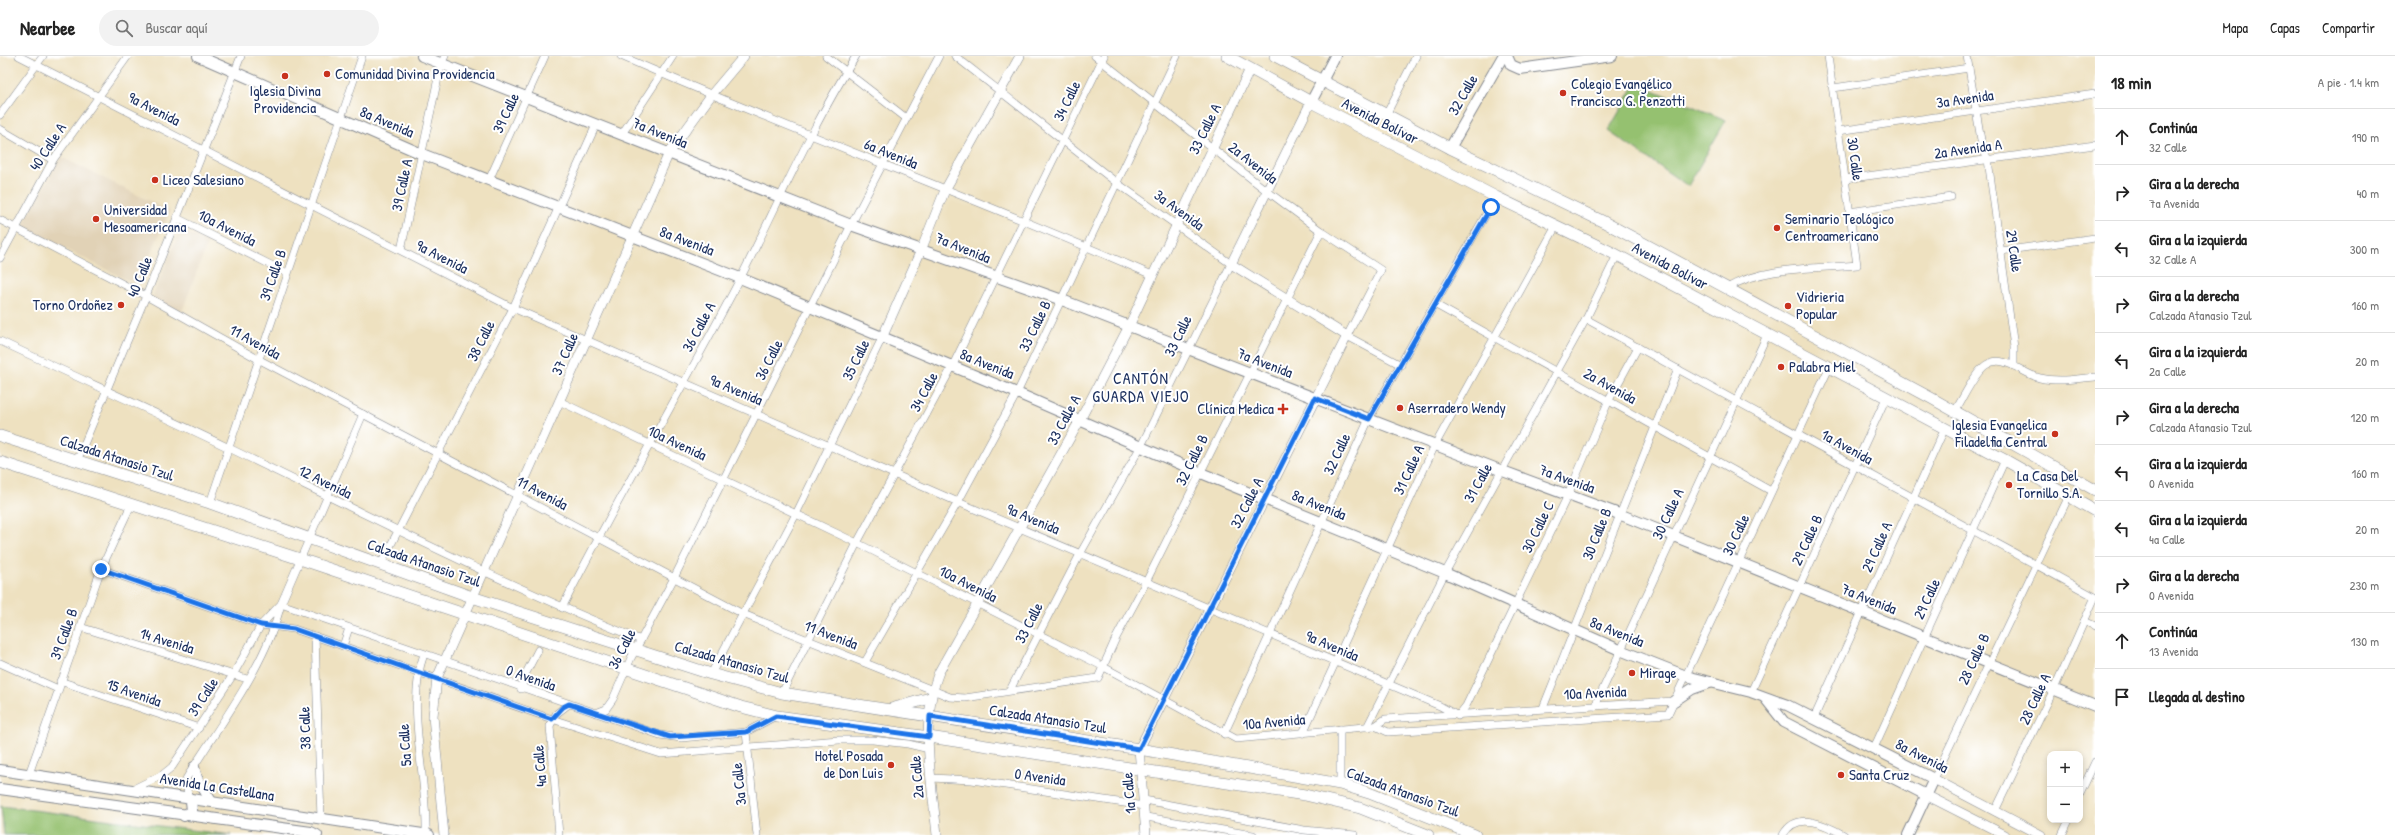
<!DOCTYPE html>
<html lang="es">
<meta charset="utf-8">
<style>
body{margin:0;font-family:"Patrick Hand",sans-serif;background:#f2f2f2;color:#222}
.controls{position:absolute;right:12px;bottom:12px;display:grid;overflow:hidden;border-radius:8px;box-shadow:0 2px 6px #0003}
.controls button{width:36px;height:36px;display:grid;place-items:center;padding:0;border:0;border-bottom:1px solid #e0e0e0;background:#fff;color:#222;font:20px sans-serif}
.stop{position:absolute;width:12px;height:12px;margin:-9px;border:3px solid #1a73e8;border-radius:50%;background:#fff}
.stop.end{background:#1a73e8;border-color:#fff;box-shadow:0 1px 4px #0008}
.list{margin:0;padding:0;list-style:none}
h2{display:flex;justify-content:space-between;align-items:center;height:52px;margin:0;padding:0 16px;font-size:17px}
h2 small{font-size:13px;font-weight:400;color:#767676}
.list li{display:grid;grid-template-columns:26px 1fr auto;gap:12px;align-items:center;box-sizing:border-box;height:56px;padding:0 16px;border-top:1px solid #e0e0e0}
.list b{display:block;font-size:15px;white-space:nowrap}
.list p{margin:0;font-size:13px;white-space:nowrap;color:#767676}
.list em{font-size:13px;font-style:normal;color:#767676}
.icon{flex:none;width:22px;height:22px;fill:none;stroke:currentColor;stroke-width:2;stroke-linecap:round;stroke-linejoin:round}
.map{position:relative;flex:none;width:2095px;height:779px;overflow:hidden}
header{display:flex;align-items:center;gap:24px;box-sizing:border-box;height:56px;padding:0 20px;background:#fff;border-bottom:1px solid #e0e0e0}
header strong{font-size:19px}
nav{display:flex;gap:22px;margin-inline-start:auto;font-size:14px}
.search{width:280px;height:36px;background:#f2f2f2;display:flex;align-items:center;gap:10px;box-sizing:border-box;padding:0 14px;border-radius:22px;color:#767676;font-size:15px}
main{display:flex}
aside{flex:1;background:#fff}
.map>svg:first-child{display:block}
.built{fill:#e1d2b6}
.green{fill:#95c16f;stroke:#587866}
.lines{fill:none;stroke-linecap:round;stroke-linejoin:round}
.minor-casing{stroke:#84888f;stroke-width:8}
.tertiary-casing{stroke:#84888f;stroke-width:10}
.secondary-casing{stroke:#84888f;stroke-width:12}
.primary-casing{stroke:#84888f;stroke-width:12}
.minor{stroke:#fff;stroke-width:7}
.tertiary{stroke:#fff;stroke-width:9}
.secondary{stroke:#fff;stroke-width:10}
.primary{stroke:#fff;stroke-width:11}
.route{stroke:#1a73e8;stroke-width:5}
.poi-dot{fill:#c8321e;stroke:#fff;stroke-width:1.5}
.labels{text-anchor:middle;stroke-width:4;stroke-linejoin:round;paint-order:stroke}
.poi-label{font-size:15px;fill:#1b2f5e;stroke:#fff;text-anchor:start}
.street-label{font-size:15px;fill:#1b2f5e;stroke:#fff}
.neighbourhood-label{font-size:16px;letter-spacing:1px;fill:#1b2f5e;stroke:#fff}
</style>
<header>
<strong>Nearbee</strong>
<div class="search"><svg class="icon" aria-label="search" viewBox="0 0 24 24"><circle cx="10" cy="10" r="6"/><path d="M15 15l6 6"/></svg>Buscar aquí</div>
<nav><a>Mapa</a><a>Capas</a><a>Compartir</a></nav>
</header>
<main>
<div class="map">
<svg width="2095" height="779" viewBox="0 0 2095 779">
<rect width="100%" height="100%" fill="#fff"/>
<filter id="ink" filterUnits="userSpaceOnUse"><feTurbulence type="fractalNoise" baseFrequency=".025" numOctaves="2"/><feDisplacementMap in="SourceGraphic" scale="8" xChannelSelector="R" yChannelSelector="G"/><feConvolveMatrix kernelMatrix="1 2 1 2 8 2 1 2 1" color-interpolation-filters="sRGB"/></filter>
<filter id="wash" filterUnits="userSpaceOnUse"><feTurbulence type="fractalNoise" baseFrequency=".012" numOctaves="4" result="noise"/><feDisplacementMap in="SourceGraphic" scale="16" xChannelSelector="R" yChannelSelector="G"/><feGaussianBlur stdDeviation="0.9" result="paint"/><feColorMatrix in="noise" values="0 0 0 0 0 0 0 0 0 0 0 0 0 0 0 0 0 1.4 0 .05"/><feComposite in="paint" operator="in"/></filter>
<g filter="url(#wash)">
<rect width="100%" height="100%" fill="#eee1c0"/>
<g class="built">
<path d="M61 101 170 155 137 229 22 171Z"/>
<path d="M185 176 208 186 181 258 155 244 153 239 178 179Z"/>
</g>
<g class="green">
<path d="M1636 27 1726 64 1688 130 1608 75Z"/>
<path d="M1 750 231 779H4Z"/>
</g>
</g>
<g filter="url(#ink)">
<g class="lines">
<defs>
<g id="minor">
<path d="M19 0 513 252 958 446 1440 650 1458 660 1466 650 1568 439 1609 344 1638 291"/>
<path d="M621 0C796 77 977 142 1152 219"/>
<path d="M826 0 906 62"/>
<path d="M955 0 1117 127 1231 208 1141 390 1080 498 1010 634"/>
<path d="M1095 0 1267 135 1321 175 1381 214 1347 280 1401 309"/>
<path d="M1967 0 1982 90 1988 104 2014 291V310"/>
<path d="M1833 32 1969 12"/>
<path d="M0 59 43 0"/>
<path d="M1386 59 1416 0"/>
<path d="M0 73 53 104"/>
<path d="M1838 75 2095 38"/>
<path d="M622 78 673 0"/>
<path d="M1845 123 2095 89"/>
<path d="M489 124 545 0"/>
<path d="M1849 156 1951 141"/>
<path d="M177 162 287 217"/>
<path d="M0 164 146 240 258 303 743 558 950 641 965 642 1098 622 1116 582 1146 526 1321 175"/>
<path d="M401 194 441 8 445 0"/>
<path d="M2001 195 2095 182"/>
<path d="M0 202 53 104 128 0"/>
<path d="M1727 232C1764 210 1815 213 1857 209L1828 0"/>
<path d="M1436 249 1771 435"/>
<path d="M1586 263 2095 541"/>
<path d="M0 285C76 321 153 355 229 392 365 458 500 527 641 584"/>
<path d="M559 345 857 487 1102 610 1236 683 1375 670 1388 676 1668 658 1829 312"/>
<path d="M1955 355C1963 343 1974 317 1986 309 2004 297 2022 318 2040 322 2057 326 2077 323 2095 321"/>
<path d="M77 405 146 240 241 0"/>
<path d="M210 447 362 0"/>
<path d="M381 508 513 252 596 69"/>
<path d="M101 513 261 569 294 573 552 663 661 698 839 684H873L908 688 929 693"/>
<path d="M281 548 660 679 681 682 746 676 776 660"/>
<path d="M562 552C618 441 682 334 740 223 778 148 811 71 856 0"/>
<path d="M2084 565 2095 570"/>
<path d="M80 571 247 623"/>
<path d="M315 580 321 763"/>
<path d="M343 590 349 572"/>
<path d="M424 598C405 649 428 725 426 779"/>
<path d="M865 606 958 446 1017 337 1177 0"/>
<path d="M0 607 58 633"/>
<path d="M711 618 796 458 882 282"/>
<path d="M60 625 199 672"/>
<path d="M521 633 526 617 538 594"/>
<path d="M1751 636 1886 342"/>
<path d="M782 637 857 487 952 311 1104 0"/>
<path d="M1595 650 1767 279"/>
<path d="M1543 652 1678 313"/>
<path d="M596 657 606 653 613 643 631 602 674 522 851 169 939 0"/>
<path d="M1814 662 1944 374"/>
<path d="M1375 670 1385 663 1674 645"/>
<path d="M1367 671 1445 517 1586 263 1617 199"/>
<path d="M746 676 757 779"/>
<path d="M1303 677 1435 389 1556 170"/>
<path d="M1224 678 1369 363 1496 141"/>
<path d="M1874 692 2005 404"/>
<path d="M29 718 101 513 131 449"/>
<path d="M931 722 972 724 1144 750"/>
<path d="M1934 723 2069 440"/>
<path d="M1340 728V673"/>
<path d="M133 733 162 719 172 711 233 619 261 569 279 550"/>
<path d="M2080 738 2095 706"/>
<path d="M188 741 186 723C219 669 266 610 281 548L363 358"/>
<path d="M1144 744 1304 774 1355 779"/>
<path d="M1995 755 2054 633 2095 541"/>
<path d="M1146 761 1253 779"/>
<path d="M559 779 550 670 556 658 569 648"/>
<path d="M1783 779C1797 754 1826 769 1844 779"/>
<path d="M2062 779 2069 764"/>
</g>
<g id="tertiary">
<path d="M882 282 922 192 945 134 1020 0"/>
<path d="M1934 723 2041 779"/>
<path d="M1926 739 2005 779"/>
<path d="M444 779 433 660 437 622 669 97 712 38 744 0"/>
<path d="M937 779C932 726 919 666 939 616L1080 364 1129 270 1250 13"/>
<path d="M1146 779 1139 693 1347 280 1231 208 1311 46"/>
</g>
<g id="secondary">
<path d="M198 0 422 98 740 222 1017 337 1201 417 1445 517 1620 594 1686 620 1751 636 1787 649 1934 723 1908 779"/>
<path d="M422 0 851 169 1062 244 1500 414 1619 458 2095 650"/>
<path d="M1507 0 1511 9 1520 13 1612 0"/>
<path d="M1311 46 1335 0"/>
<path d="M1450 92 1503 0"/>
<path d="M1765 642 1784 666 1926 739"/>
<path d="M1674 645 1692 633 1712 626"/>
<path d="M194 711 197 722 211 745"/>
<path d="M0 714 429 779"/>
<path d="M0 733 311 776 317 779"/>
<path d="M184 760 192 754 191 745 188 741"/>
</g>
<g id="primary">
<path d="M1227 0 1311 46 1496 141 1617 199 2005 404 2095 455"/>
<path d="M1275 0 1450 92 1604 166 1931 342 2095 434"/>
<path d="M0 380 210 447 472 541 711 618 782 637 1139 693 1340 728 1369 737 1475 779"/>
<path d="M0 406 300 503 741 651 777 660 929 681 1305 739 1360 752 1428 779"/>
<path d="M891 653 930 642"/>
</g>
</defs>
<use href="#minor" class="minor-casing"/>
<use href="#tertiary" class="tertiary-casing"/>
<use href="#secondary" class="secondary-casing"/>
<use href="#primary" class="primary-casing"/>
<use href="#minor" class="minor"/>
<use href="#tertiary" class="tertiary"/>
<use href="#secondary" class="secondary"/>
<use href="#primary" class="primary"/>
</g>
</g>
<g class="lines" filter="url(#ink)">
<path class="route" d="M101 513 261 569 294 573 552 663 563 651 569 648 670 681 746 676 776 660 929 681 930 660 1139 693 1315 342 1369 363 1491 151"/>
</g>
<g class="poi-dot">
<circle cx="327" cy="18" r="4"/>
<circle cx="285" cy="20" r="4"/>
<circle cx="1563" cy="37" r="4"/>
<circle cx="155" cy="124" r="4"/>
<circle cx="96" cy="163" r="4"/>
<circle cx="1777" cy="172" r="4"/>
<circle cx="121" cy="249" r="4"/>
<circle cx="1788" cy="250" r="4"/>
<circle cx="1781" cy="311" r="4"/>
<circle cx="1400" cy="352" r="4"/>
<path d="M1281 347h4v4h4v4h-4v4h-4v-4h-4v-4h4z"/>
<circle cx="2055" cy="378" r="4"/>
<circle cx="2009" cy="429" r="4"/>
<circle cx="1632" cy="617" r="4"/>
<circle cx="891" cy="709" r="4"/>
<circle cx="1841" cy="719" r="4"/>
</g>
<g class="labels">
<g class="poi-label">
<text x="335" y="23">Comunidad Divina Providencia</text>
<text x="1571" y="33">Colegio Evangélico<tspan x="1571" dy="17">Francisco G. Penzotti</tspan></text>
<text x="285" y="40" text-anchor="middle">Iglesia Divina<tspan x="285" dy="17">Providencia</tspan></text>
<text x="163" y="129">Liceo Salesiano</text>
<text x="104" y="159">Universidad<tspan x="104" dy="17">Mesoamericana</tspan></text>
<text x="1785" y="168">Seminario Teológico<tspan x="1785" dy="17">Centroamericano</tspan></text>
<text x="1796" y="246">Vidrieria<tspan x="1796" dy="17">Popular</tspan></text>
<text x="113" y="254" text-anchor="end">Torno Ordoñez</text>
<text x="1789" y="316">Palabra Miel</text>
<text x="1408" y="357">Aserradero Wendy</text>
<text x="1274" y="358" text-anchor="end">Clínica Medica</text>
<text x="2047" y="374" text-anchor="end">Iglesia Evangelica<tspan x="2047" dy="17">Filadelfia Central</tspan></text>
<text x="2017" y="425">La Casa Del<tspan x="2017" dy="17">Tornillo S.A.</tspan></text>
<text x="1640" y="622">Mirage</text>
<text x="883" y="705" text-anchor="end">Hotel Posada<tspan x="883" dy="17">de Don Luis</tspan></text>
<text x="1849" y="724">Santa Cruz</text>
</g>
<g class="street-label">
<text transform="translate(1463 39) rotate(-60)" y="5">32 Calle</text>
<text transform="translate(1965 43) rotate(-8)" y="5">3a Avenida</text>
<text transform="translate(1067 45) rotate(-64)" y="5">34 Calle</text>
<text transform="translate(154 53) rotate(27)" y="5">9a Avenida</text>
<text transform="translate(506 57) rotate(-65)" y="5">39 Calle</text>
<text transform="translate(1380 65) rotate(27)" y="5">Avenida Bolívar</text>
<text transform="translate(387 66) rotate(23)" y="5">8a Avenida</text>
<text transform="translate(1205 73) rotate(-64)" y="5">33 Calle A</text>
<text transform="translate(660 77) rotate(22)" y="5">7a Avenida</text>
<text transform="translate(48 91) rotate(-57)" y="5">40 Calle A</text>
<text transform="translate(1968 93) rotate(-8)" y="5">2a Avenida A</text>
<text transform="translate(891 98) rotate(22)" y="5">6a Avenida</text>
<text transform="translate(1855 103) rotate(82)" y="5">30 Calle</text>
<text transform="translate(1253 107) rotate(38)" y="5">2a Avenida</text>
<text transform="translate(402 129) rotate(-78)" y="5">39 Calle A</text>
<text transform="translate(1179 154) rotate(36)" y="5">3a Avenida</text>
<text transform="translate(227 172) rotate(27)" y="5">10a Avenida</text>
<text transform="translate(687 185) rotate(21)" y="5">8a Avenida</text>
<text transform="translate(963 192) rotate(22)" y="5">7a Avenida</text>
<text transform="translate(2014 195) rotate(82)" y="5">29 Calle</text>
<text transform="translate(442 201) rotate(27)" y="5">9a Avenida</text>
<text transform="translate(1670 210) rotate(28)" y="5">Avenida Bolívar</text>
<text transform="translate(273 219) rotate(-71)" y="5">39 Calle B</text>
<text transform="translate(140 221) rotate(-68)" y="5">40 Calle</text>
<text transform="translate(1035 270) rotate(-64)" y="5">33 Calle B</text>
<text transform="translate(699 271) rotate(-62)" y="5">36 Calle A</text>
<text transform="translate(1178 280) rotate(-64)" y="5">33 Calle</text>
<text transform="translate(481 285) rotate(-63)" y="5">38 Calle</text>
<text transform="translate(255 286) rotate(29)" y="5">11 Avenida</text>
<text transform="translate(565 298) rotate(-66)" y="5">37 Calle</text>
<text transform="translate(769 304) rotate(-63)" y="5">36 Calle</text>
<text transform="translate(856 304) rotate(-64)" y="5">35 Calle</text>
<text transform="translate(1265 307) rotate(21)" y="5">7a Avenida</text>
<text transform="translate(987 308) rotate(22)" y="5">8a Avenida</text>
<text transform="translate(1610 330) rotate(29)" y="5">2a Avenida</text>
<text transform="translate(736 334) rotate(23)" y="5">9a Avenida</text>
<text transform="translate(924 336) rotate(-62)" y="5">34 Calle</text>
<text transform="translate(1064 364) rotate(-62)" y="5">33 Calle A</text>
<text transform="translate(677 387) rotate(25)" y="5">10a Avenida</text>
<text transform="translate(1847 391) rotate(29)" y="5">1a Avenida</text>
<text transform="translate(1337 398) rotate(-65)" y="5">32 Calle</text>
<text transform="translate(117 402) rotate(18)" y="5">Calzada Atanasio Tzul</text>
<text transform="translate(1192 404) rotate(-64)" y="5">32 Calle B</text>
<text transform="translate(1409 414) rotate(-65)" y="5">31 Calle A</text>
<text transform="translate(1567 423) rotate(20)" y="5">7a Avenida</text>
<text transform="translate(325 426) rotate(26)" y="5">12 Avenida</text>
<text transform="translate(1478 427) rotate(-61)" y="5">31 Calle</text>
<text transform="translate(542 437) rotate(28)" y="5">11 Avenida</text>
<text transform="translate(1247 447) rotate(-63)" y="5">32 Calle A</text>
<text transform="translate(1319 449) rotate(22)" y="5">8a Avenida</text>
<text transform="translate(1668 458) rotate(-65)" y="5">30 Calle A</text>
<text transform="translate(1033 463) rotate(23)" y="5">9a Avenida</text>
<text transform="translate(1538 471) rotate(-64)" y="5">30 Calle C</text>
<text transform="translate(1597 478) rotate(-68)" y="5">30 Calle B</text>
<text transform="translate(1736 479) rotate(-65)" y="5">30 Calle</text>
<text transform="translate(1807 484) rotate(-65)" y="5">29 Calle B</text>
<text transform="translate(1877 491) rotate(-66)" y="5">29 Calle A</text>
<text transform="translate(424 507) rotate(19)" y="5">Calzada Atanasio Tzul</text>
<text transform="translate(968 528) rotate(27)" y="5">10a Avenida</text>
<text transform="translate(1869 543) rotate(22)" y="5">7a Avenida</text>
<text transform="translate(1927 543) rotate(-65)" y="5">29 Calle</text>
<text transform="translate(1029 567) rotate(-63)" y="5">33 Calle</text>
<text transform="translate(1617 576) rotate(22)" y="5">8a Avenida</text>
<text transform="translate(64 578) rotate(-70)" y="5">39 Calle B</text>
<text transform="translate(831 579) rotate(21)" y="5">11 Avenida</text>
<text transform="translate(167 585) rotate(17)" y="5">14 Avenida</text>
<text transform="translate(1332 590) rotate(23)" y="5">9a Avenida</text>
<text transform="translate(622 593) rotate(-63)" y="5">36 Calle</text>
<text transform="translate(1974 603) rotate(-65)" y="5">28 Calle B</text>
<text transform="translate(732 606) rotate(16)" y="5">Calzada Atanasio Tzul</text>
<text transform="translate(531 622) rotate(19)" y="5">0 Avenida</text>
<text transform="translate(134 637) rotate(19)" y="5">15 Avenida</text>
<text transform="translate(1595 637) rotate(-3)" y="5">10a Avenida</text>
<text transform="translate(203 641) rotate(-57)" y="5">39 Calle</text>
<text transform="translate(2035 643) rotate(-65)" y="5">28 Calle A</text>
<text transform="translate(1048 663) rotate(9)" y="5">Calzada Atanasio Tzul</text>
<text transform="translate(1274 666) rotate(-5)" y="5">10a Avenida</text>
<text transform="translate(305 672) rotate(-92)" y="5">38 Calle</text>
<text transform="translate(405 689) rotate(-94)" y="5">5a Calle</text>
<text transform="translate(1922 700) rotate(27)" y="5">8a Avenida</text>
<text transform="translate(540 710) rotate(-95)" y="5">4a Calle</text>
<text transform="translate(917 721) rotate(-95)" y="5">2a Calle</text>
<text transform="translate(1040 721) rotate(8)" y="5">0 Avenida</text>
<text transform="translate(739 728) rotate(-96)" y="5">3a Calle</text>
<text transform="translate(217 731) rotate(9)" y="5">Avenida La Castellana</text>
<text transform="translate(1403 736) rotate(20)" y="5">Calzada Atanasio Tzul</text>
<text transform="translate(1129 737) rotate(-95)" y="5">1a Calle</text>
</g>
<g class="neighbourhood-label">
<text x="1141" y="328">CANTÓN<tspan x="1141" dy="18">GUARDA VIEJO</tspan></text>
</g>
</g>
</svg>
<div class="controls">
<button>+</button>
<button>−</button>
</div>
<div class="stop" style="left:1491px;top:151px"></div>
<div class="stop end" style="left:101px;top:513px"></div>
</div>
<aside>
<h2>18 min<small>A pie · 1.4 km</small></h2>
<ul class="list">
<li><svg class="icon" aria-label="ahead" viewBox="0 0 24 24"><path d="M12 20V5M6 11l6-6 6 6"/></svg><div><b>Continúa</b><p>32 Calle</p></div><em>190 m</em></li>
<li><svg class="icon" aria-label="right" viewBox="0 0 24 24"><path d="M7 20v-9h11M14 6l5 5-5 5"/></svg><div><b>Gira a la derecha</b><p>7a Avenida</p></div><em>40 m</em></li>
<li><svg class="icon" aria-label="left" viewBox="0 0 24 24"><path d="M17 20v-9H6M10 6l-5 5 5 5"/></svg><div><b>Gira a la izquierda</b><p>32 Calle A</p></div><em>300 m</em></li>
<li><svg class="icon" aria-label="right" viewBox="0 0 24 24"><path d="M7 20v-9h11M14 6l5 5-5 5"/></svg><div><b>Gira a la derecha</b><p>Calzada Atanasio Tzul</p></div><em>160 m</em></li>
<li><svg class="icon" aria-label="left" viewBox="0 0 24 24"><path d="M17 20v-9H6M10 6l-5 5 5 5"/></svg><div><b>Gira a la izquierda</b><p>2a Calle</p></div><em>20 m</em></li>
<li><svg class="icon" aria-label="right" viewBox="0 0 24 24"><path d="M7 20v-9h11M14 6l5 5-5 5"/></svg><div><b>Gira a la derecha</b><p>Calzada Atanasio Tzul</p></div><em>120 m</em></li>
<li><svg class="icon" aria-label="left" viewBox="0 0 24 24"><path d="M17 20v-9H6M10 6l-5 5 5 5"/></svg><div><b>Gira a la izquierda</b><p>0 Avenida</p></div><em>160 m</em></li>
<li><svg class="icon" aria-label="left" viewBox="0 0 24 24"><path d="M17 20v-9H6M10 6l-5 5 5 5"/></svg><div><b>Gira a la izquierda</b><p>4a Calle</p></div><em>20 m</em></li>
<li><svg class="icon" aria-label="right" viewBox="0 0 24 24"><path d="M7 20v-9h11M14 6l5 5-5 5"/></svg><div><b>Gira a la derecha</b><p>0 Avenida</p></div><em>230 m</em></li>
<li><svg class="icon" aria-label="ahead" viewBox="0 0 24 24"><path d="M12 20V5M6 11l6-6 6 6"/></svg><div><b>Continúa</b><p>13 Avenida</p></div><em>130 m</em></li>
<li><svg class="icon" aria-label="arrive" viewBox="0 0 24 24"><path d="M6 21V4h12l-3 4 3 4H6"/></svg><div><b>Llegada al destino</b></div></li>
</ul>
</aside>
</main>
